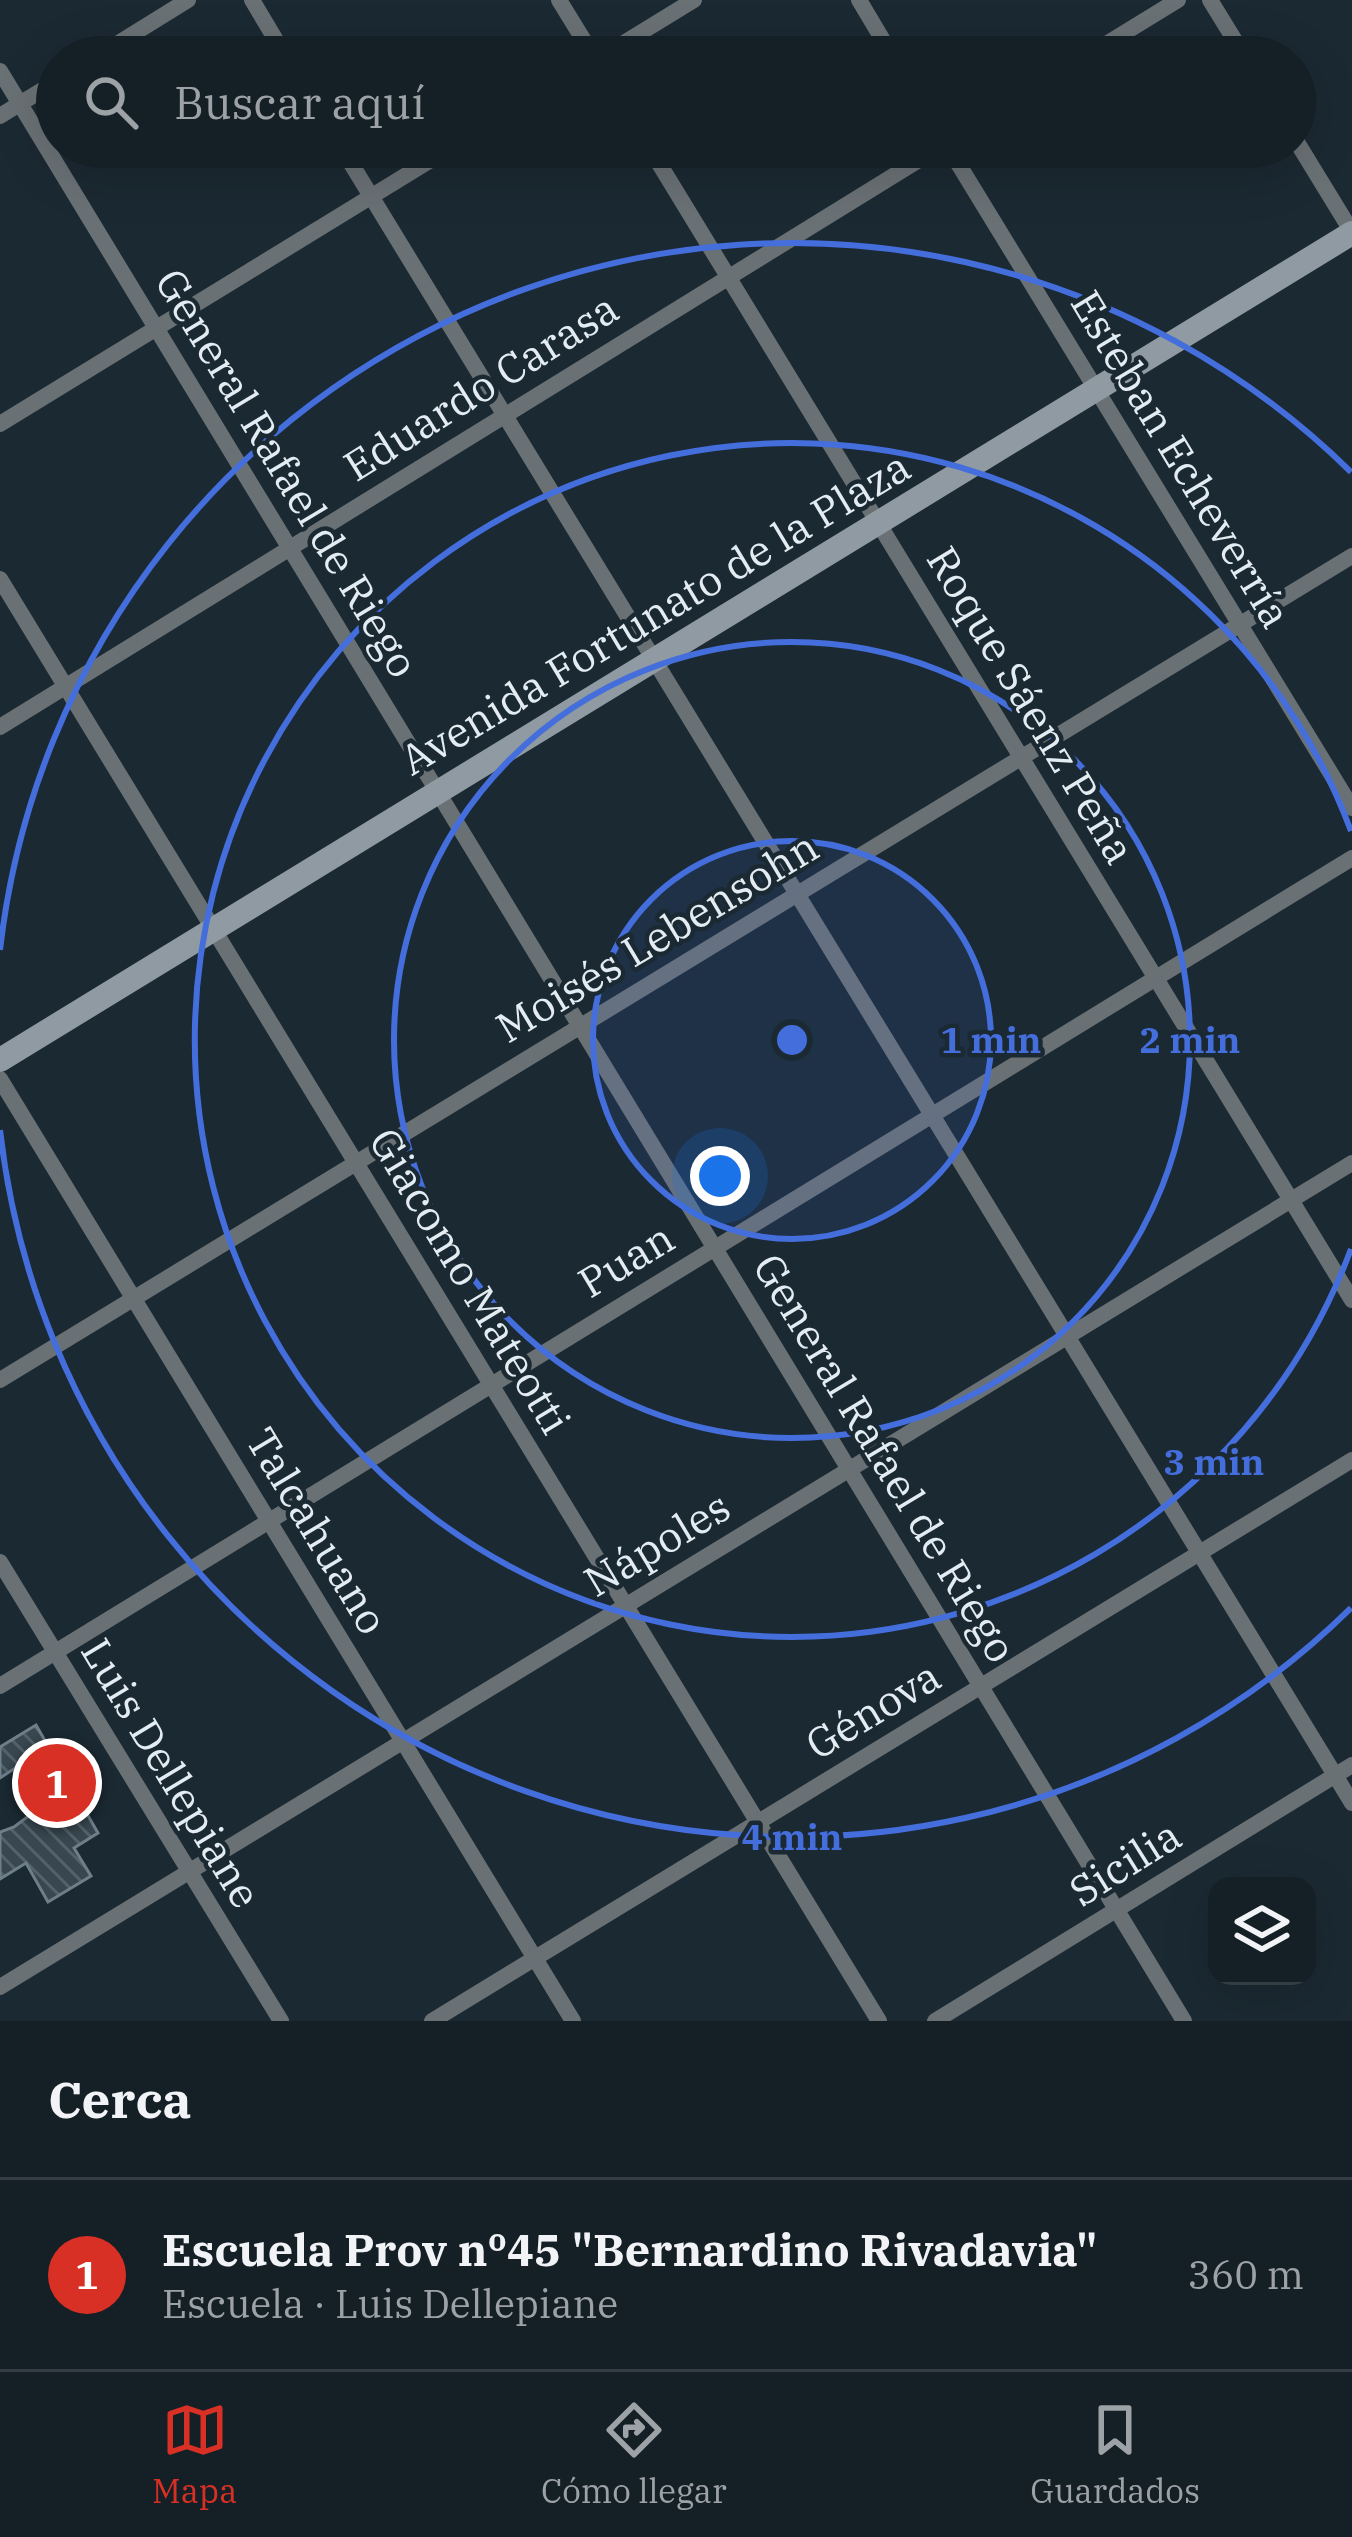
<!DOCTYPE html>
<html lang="es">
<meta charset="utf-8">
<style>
body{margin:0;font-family:"IBM Plex Serif",serif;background:#212c32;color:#f1f3f6}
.controls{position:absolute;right:36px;bottom:36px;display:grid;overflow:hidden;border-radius:24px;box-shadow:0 12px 48px #0002}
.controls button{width:108px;height:108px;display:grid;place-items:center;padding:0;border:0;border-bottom:3px solid #333d43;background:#141f26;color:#f1f3f6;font:60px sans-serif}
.you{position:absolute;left:720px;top:1176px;width:42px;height:42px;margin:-30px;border:9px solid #fff;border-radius:50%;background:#1a73e8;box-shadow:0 0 0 18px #1a73e833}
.badge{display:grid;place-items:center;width:78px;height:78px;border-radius:50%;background:#d93025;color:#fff;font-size:39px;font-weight:700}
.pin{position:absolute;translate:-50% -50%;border:6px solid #fff;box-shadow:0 3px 12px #0006}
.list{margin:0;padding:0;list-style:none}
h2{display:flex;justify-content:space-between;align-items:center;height:156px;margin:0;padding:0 48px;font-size:51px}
h2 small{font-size:39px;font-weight:400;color:#9da2a7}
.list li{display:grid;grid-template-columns:78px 1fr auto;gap:36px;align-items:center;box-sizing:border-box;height:192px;padding:0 48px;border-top:3px solid #333d43}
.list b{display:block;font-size:45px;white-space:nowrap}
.list p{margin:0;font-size:39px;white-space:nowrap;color:#9da2a7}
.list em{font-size:39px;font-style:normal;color:#9da2a7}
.icon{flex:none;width:66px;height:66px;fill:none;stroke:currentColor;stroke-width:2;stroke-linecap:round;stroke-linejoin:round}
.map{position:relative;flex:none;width:1352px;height:2021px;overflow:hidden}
.search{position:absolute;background:#141f26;box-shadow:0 12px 48px #0002;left:36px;right:36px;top:36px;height:132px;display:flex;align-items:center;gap:30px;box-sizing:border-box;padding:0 42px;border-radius:66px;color:#9da2a7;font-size:45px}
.sheet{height:348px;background:#141f26}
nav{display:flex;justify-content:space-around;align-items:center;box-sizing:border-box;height:168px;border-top:3px solid #333d43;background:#141f26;font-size:33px;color:#9da2a7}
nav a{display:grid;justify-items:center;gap:6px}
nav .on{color:#d93025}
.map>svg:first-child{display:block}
.building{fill:url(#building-back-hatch);stroke:#6f7f8a;stroke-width:3}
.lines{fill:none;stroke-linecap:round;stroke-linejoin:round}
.street{stroke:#6a7175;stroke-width:16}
.secondary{stroke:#8f9aa2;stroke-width:24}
.ring{fill:none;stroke:#456edd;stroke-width:6}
.labels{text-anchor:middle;stroke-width:9;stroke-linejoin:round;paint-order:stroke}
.street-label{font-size:42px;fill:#e3ecf2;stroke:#1b2932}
.centre{fill:#456edd;stroke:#1b2932;stroke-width:6}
.ring-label{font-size:36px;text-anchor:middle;font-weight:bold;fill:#456edd;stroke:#1b2932;stroke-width:9;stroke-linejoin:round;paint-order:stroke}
</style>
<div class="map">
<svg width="1352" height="2021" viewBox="0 0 1352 2021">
<defs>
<pattern id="building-back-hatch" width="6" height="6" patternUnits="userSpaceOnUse" patternTransform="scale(3)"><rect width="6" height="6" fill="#384750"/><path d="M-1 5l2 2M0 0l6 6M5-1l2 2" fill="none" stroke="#55626a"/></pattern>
</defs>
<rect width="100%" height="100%" fill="#1b2932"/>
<path class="building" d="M36 1725 98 1833 74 1848 91 1876 48 1902 26 1863 0 1879V1832L14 1827 54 1797 29 1759 0 1778V1747Z"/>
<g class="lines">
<g class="street">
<path d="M252 0 286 57"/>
<path d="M559 0 594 57"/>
<path d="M859 0 893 57"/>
<path d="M1210 0 1245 57"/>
<path d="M96 57 188 0"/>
<path d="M601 57 694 0"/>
<path d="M1085 57 1178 0"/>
<path d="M0 71 1184 2021"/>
<path d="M0 116 57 81"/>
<path d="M1295 139 1352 232"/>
<path d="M341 147 1352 1803"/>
<path d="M649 147 1352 1300"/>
<path d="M948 147 1352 808"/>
<path d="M0 424 452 147"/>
<path d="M0 579 879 2021"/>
<path d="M0 727 940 147"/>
<path d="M0 1079 573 2021"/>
<path d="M0 1380 1352 556"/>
<path d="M0 1562 281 2021"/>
<path d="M0 1686 1352 858"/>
<path d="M0 1987 1352 1163"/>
<path d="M432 2021 1352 1460"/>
<path d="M935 2021 1352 1765"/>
</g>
<path class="secondary" d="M0 1060 1352 233"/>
</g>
<circle cx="792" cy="1040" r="199" fill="#456edd" fill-opacity=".12"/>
<g class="ring">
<circle cx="792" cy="1040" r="199"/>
<circle cx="792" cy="1040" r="398"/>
<path d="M1351 1249A597 597 0 1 1 1351 831"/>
<path d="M1351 1608A797 797 0 0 1 0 1130M0 950A797 797 0 0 1 1351 472"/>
</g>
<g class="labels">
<g class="street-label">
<text transform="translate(481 387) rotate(-32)" y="15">Eduardo Carasa</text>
<text transform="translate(1181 459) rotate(59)" y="15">Esteban Echeverría</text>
<text transform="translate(287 473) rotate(59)" y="15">General Rafael de Riego</text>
<text transform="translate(655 613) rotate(-31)" y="15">Avenida Fortunato de la Plaza</text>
<text transform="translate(1031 705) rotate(59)" y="15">Roque Sáenz Peña</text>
<text transform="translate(657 937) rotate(-31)" y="15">Moisés Lebensohn</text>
<text transform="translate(626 1260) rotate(-31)" y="15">Puan</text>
<text transform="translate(470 1281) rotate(59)" y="15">Giacomo Mateotti</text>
<text transform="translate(885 1458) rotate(59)" y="15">General Rafael de Riego</text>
<text transform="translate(317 1531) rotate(59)" y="15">Talcahuano</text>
<text transform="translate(657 1544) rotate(-31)" y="15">Nápoles</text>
<text transform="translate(873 1710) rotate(-31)" y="15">Génova</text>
<text transform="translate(171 1773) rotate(59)" y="15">Luis Dellepiane</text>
<text transform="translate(1125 1863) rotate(-32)" y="15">Sicilia</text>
</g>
</g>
<circle cx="792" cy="1040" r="18" class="centre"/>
<g class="ring-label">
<text x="991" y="1053">1 min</text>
<text x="1190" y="1053">2 min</text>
<text x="1214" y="1475">3 min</text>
<text x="792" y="1850">4 min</text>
</g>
</svg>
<div class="controls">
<button><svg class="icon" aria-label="layers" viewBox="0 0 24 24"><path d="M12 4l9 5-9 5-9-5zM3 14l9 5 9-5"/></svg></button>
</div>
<div class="you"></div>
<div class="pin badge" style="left:57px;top:1783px">1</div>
<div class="search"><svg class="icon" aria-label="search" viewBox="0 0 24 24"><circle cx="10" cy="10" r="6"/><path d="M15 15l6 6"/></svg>Buscar aquí</div>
</div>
<section class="sheet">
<h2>Cerca<small></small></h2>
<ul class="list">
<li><span class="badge">1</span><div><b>Escuela Prov nº45 &quot;Bernardino Rivadavia&quot;</b><p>Escuela · Luis Dellepiane</p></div><em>360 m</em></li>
</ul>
</section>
<nav>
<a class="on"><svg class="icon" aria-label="map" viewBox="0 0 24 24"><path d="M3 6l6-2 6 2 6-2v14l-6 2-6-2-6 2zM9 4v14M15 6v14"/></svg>Mapa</a>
<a><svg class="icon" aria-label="directions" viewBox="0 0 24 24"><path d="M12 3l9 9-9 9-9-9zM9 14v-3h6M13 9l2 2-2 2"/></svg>Cómo llegar</a>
<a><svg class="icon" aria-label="saved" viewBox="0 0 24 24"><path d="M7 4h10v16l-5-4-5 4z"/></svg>Guardados</a>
</nav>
